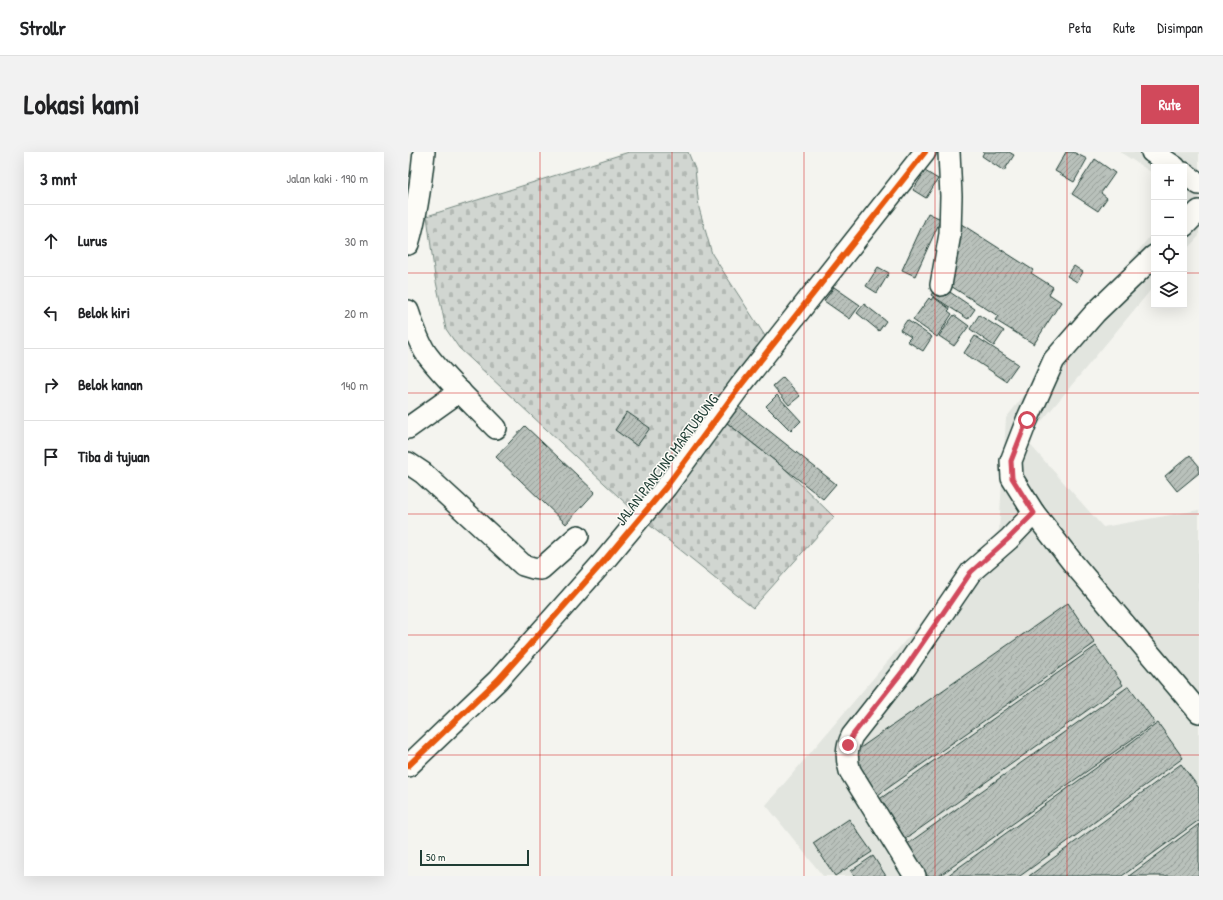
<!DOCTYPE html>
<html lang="id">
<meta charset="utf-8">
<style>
body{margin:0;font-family:"Patrick Hand",sans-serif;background:#f2f2f2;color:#202124}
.controls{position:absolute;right:12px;top:12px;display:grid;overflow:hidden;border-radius:0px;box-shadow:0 4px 16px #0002}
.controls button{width:36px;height:36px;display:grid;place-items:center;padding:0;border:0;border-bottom:1px solid #e0e0e0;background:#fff;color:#202124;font:20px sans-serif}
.scale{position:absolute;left:12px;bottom:10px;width:109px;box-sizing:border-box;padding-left:4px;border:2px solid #1f3d34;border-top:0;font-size:11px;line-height:14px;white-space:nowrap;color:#1f3d34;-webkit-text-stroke:3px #fdfcf7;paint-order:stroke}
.stop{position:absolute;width:12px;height:12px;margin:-9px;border:3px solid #d1495b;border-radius:50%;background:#fff}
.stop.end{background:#d1495b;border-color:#fff;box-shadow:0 1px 4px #0008}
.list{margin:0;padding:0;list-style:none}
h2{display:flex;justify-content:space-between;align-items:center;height:52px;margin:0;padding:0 16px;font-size:17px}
h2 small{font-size:13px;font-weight:400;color:#757577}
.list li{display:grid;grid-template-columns:26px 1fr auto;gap:12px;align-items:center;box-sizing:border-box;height:72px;padding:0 16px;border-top:1px solid #e0e0e0}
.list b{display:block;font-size:15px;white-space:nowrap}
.list em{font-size:13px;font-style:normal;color:#757577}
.icon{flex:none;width:22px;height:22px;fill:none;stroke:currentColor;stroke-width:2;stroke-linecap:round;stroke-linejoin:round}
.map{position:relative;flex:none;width:791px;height:724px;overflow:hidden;border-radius:0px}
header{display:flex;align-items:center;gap:24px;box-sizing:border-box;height:56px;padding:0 20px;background:#fff;border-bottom:1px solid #e0e0e0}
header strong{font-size:19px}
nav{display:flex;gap:22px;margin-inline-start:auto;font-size:14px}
.intro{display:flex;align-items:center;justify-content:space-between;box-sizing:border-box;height:96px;padding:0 24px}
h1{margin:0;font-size:28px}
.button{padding:10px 18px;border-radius:0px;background:#d1495b;color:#fff;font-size:14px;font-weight:700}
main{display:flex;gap:24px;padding:0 24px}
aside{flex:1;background:#fff;border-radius:0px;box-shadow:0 4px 16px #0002}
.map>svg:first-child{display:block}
.built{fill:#e2e5df}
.cemetery{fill:url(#cemetery-stones);stroke:#788a82}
.building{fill:url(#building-hatch);stroke:#1f3d34}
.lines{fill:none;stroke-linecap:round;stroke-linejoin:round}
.minor-casing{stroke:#1f3d34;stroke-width:24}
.minor{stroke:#fdfcf7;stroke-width:21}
.cycleway-casing{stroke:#fdfcf7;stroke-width:8}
.cycleway{stroke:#e8590c;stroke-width:6}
.route{stroke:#d1495b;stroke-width:5}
.grid{fill:none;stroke:#d62828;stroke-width:1;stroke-opacity:0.55}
.labels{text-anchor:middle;stroke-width:3;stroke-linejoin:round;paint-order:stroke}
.street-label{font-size:15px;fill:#1f3d34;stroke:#fdfcf7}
</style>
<header>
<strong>Strollr</strong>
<nav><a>Peta</a><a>Rute</a><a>Disimpan</a></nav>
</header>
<div class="intro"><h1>Lokasi kami</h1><a class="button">Rute</a></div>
<main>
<aside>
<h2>3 mnt<small>Jalan kaki · 190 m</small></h2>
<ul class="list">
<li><svg class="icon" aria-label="ahead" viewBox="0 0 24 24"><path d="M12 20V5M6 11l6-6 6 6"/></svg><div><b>Lurus</b></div><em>30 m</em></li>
<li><svg class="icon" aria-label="left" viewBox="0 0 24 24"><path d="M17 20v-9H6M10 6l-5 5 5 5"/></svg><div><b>Belok kiri</b></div><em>20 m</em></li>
<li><svg class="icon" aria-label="right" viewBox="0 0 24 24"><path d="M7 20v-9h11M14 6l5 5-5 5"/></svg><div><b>Belok kanan</b></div><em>140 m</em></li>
<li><svg class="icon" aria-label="arrive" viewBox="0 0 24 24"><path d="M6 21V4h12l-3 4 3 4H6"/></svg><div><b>Tiba di tujuan</b></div></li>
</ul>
</aside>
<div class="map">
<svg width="791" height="724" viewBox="0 0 791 724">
<defs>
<pattern id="cemetery-stones" width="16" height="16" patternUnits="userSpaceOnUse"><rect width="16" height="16" fill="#d1d6d1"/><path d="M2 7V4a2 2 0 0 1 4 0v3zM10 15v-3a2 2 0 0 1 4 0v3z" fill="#b3b9b4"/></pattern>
<pattern id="building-hatch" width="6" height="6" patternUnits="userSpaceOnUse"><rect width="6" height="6" fill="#b9c1bb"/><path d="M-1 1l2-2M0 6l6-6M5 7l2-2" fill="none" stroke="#969e99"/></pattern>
</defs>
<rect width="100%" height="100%" fill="#f4f4ef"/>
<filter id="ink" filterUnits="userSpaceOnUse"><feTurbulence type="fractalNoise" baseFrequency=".025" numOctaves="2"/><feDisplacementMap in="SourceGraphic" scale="8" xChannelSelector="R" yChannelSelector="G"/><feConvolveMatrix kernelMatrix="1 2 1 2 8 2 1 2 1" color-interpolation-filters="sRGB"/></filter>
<g filter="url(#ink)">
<g class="built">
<path d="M712 0H791V84L776 100V15H746V22Z"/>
<path d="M746 79V134L618 288 695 375 791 358V724H415L358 653 591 378 598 266Z"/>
</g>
<path class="cemetery" d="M221 0H280L287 17 291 56 304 102 368 201 315 268 377 317 426 365 345 456 240 372 51 196 38 177 27 125 19 64Z"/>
<g class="building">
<path d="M576 0H601L606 3 596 19 574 4Z"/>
<path d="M658 0H665L679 7 666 30 647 19Z"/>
<path d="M687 7 707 21 693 41 699 46 690 59 664 42Z"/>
<path d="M517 19 530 27 518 46 505 38Z"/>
<path d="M520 61 533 67 507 124 494 118Z"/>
<path d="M547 68 625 118 623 121 645 135 641 142 653 150 626 192 587 168 590 164 538 131Z"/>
<path d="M666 114 675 120 669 130 659 124Z"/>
<path d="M470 115 481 121 469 141 458 134Z"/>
<path d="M530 132 567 157 560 167 523 143Z"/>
<path d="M426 135 452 153 442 167 416 149Z"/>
<path d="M525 145 542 157 540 159 544 162 529 185 505 168 521 146 523 148Z"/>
<path d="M456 152 478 169 471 179 449 161Z"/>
<path d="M546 163 561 174 546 194 531 184Z"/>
<path d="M571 163 596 179 586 194 562 177Z"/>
<path d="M499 168 524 185 515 199 499 189 503 185 492 178Z"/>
<path d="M567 184 610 212 598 229 556 201Z"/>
<path d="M375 225 392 244 381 253 365 234Z"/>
<path d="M369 243 393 269 383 279 358 254Z"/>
<path d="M330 254 428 332 415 347 318 270Z"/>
<path d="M219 260 242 276 229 294 207 278Z"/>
<path d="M117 274 187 340 158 372 88 305Z"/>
<path d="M782 303 791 314V321L769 339 757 324Z"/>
<path d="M660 451 687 491 470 643 442 603Z"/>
<path d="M688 494 715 533 493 690 466 651Z"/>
<path d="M721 534 747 571 531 724H515L495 695Z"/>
<path d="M750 571 775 606 612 724H539Z"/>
<path d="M773 612 791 636V668L714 724H621Z"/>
<path d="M441 667 464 700 427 724 405 691Z"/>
<path d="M791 672V724H721Z"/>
<path d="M465 704 478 724H446L443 719Z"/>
</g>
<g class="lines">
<defs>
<g id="minor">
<path d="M744 0 767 15"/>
<path d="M776 21 791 32"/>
<path d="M776 74 791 59"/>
<path d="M0 92C9 62 13 31 16 0"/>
<path d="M533 133 542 82 543 44 541 0"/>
<path d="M0 159C4 171 12 194 20 204 40 230 65 252 88 276"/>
<path d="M0 276 52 239"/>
<path d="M0 311 15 321 115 413 125 416 133 417 170 384"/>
<path d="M626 361 665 411 791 560"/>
<path d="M0 614 90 528 196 409 258 335 333 233 517 0"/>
<path d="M507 724 442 619C438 606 438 596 444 584L498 515 563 420 601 387 626 361 604 326 603 309 619 268 646 208 687 161 746 104"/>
</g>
</defs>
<use href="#minor" class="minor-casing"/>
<use href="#minor" class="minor"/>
<defs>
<path id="cycleway" d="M0 614 90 528 196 409 258 335 333 233 517 0"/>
</defs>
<use href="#cycleway" class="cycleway-casing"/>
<use href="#cycleway" class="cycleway"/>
</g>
</g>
<g class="lines" filter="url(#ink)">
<path class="route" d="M440 593 444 584 498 515 563 420 600 387 626 361 604 326 603 309 619 268"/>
</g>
<path class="grid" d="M132 0V724M264 0V724M396 0V724M527 0V724M659 0V724M0 121H746M776 121H791M0 241H791M0 362H791M0 483H791M0 603H791"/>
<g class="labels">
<g class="street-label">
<text transform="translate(259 308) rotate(-53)" y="5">JALAN PANCING MARTUBUNG</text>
</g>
</g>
</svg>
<div class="controls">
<button>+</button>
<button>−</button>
<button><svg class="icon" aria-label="locate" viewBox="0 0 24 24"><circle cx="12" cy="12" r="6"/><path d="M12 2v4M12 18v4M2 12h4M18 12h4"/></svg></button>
<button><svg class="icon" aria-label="layers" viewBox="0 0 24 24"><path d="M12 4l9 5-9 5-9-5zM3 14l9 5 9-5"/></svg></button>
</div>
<div class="scale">50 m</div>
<div class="stop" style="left:619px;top:268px"></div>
<div class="stop end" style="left:440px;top:593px"></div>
</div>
</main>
